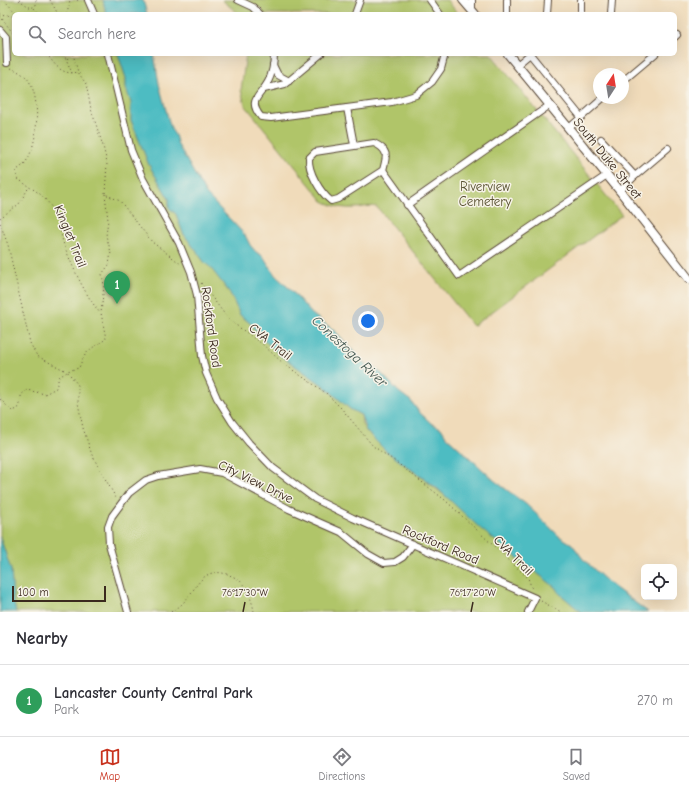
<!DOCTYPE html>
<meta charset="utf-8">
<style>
body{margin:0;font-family:"Comic Neue",sans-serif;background:#f7f7f7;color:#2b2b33}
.controls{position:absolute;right:12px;bottom:12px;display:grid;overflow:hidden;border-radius:6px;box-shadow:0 4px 16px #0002}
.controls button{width:36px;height:36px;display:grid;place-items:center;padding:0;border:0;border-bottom:1px solid #e1e1e2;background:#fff;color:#2b2b33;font:20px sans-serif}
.compass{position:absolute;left:593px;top:68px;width:36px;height:36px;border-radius:50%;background:#fff;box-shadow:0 4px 16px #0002;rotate:12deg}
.scale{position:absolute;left:12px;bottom:10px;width:94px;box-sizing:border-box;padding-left:4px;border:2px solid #3b2a1e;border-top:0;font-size:11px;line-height:14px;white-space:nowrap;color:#3b2a1e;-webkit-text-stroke:3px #f7f3e8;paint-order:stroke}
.you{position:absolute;left:368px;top:321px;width:14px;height:14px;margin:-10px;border:3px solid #fff;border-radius:50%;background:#1a73e8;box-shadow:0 0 0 6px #1a73e833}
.badge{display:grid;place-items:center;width:26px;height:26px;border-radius:50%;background:#c8321e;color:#fff;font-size:13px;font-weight:700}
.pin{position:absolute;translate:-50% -33px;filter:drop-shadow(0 1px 2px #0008)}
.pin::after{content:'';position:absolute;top:21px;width:14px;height:12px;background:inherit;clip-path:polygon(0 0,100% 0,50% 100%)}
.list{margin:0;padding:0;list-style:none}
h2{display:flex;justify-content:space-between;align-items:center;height:52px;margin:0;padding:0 16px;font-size:17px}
h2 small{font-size:13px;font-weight:400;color:#7c7c81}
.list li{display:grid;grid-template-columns:26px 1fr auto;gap:12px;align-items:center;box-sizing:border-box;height:72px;padding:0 16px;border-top:1px solid #e1e1e2}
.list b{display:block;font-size:15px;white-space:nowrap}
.list p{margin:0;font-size:13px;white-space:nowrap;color:#7c7c81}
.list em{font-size:13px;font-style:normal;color:#7c7c81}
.icon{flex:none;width:22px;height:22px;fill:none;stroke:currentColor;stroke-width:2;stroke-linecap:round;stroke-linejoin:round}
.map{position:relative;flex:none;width:689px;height:612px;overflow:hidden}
.search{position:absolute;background:#fff;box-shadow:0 4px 16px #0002;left:12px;right:12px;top:12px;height:44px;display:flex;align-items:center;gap:10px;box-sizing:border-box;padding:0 14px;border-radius:6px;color:#7c7c81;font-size:15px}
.sheet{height:124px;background:#fff}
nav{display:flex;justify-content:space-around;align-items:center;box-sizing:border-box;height:56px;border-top:1px solid #e1e1e2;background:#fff;font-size:11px;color:#7c7c81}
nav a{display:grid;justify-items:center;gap:2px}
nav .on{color:#c8321e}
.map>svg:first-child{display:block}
.green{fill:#b0c569;stroke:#767844}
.water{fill:#4dbcc2;stroke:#447370}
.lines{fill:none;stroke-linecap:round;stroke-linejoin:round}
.minor-casing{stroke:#564535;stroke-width:8}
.major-casing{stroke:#564535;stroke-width:10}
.path{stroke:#564535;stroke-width:1;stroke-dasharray:1 3;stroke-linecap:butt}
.minor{stroke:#fff;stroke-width:6}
.major{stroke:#fff;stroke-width:8}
.ticks{fill:none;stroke:#3b2a1e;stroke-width:1.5}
.labels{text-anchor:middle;stroke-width:3;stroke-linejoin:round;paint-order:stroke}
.street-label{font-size:13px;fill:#3b2a1e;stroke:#f7f3e8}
.park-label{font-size:13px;fill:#585131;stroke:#f7f3e8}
.water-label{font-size:14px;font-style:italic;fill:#40564f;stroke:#f7f3e8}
.ticks-label{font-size:10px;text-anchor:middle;fill:#3b2a1e;stroke:#f7f3e8;stroke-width:3;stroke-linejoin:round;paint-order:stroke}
</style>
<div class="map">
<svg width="689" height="612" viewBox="0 0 689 612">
<rect width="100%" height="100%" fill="#f7f3e8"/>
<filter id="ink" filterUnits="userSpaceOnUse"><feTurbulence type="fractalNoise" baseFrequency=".025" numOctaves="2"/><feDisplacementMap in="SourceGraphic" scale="8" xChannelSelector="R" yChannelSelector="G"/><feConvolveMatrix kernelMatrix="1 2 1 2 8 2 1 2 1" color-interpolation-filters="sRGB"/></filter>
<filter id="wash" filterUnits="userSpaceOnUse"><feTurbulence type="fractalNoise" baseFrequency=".012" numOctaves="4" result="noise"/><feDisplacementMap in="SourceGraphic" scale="16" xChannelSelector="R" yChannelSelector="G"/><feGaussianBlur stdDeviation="0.9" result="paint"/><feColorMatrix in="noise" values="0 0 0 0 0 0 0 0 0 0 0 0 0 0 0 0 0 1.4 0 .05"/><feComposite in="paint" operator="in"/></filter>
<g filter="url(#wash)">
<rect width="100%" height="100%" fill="#f0dbba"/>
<g class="green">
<path d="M0 0H103L106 14H14V54H118L126 78V88L132 103 131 120 149 165 169 199V208L176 214 183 233 205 263 210 266 230 293 240 315 250 323 262 338 282 356 324 386 350 409 361 415 362 424 366 431 413 471 452 501 495 540 555 587 559 593 581 612H16L13 599 11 570 0 537Z"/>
<path d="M222 0H447L458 14H239Z"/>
<path d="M246 54H491L622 215 473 326 377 207C368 205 363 208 355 208 343 209 333 206 323 201L245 105 241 90Z"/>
</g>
<g class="water">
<path d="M103 0H143L147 14H106Z"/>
<path d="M118 54H154L159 84 171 129 175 135 178 145 206 194 245 235 250 245 256 252 263 256 275 275 291 290 312 314 336 332 364 363 379 371 399 392 411 401 419 412 432 424 441 428 446 436 495 481 527 505 559 536 572 544 583 559 610 584 648 612H581L559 593 555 587 482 530 438 489 386 451 366 431 361 415 350 409 324 386 281 356 262 338 250 323 240 315 230 293 210 267 205 263 183 233 176 214 169 208V199L149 165 131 120V103L126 88V78Z"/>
<path d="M0 537 11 570 13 599 16 612H0Z"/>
</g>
</g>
<g filter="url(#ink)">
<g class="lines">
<defs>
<g id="minor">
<path d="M88 0 94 14"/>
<path d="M238 0 253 7 260 14"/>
<path d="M430 0 440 14"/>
<path d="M472 10V0"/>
<path d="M355 14 360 0"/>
<path d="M507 14V0"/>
<path d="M547 14 548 0"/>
<path d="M581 14V0"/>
<path d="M611 14 612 0"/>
<path d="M0 30 6 37 7 63"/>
<path d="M675 37 677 35"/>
<path d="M108 54 131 150 143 179 179 243 191 272 197 295 202 356 206 373 217 398 232 422 249 443 273 468 315 499 353 518 535 598 528 612"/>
<path d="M274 54C274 63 272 74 268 82 260 97 247 100 261 117L271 118 392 102 416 95 432 82 441 69 445 54"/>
<path d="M273 65 278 75 289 81"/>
<path d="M517 65 530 54 581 117"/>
<path d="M623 81 655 54"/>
<path d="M264 89 285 84 321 54"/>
<path d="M347 108 354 145"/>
<path d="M569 128 603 98"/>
<path d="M601 139 635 176 620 191"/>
<path d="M374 143C389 150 387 156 383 170L338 199 331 201C320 192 308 172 309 158L315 152Z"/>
<path d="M383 170 459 276 607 175"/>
<path d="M635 176 668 148"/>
<path d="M407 205 550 105"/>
<path d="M128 612 109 544 108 527 112 516 129 493 146 480 158 476 200 469 222 473 289 509 341 532 368 554 384 563 395 562 403 557 413 544"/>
</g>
<g id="major">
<path d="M463 0 475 14"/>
<path d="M508 54 620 191 689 279"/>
</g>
</defs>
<use href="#minor" class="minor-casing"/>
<use href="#major" class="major-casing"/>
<g class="path">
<path d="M4 0 17 14"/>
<path d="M19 0 31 8 36 5V0"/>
<path d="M50 0 58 14"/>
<path d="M77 0H79"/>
<path d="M34 8 39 14"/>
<path d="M0 14 14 16"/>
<path d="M67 14 70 0"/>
<path d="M0 16 13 33 12 34"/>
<path d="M47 54C55 65 62 76 78 72"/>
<path d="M64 54 72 73"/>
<path d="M67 54 68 60"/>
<path d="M73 54 78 72 86 84 91 109 103 146 107 163 105 194 120 201 152 242 181 264"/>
<path d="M11 68C16 70 21 73 25 76 42 92 39 145 25 163 23 166 19 168 16 171L18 179 28 186"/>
<path d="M105 194 108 220 106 236 111 252 109 265 102 274 104 285 101 313 106 339C91 349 85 350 79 368L67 371 78 385V403L83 428 92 455 117 500"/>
<path d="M0 218 19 204 29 187C42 193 54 207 58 221 61 229 61 237 64 245 73 268 84 293 100 313"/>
<path d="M0 223 8 245 30 343 37 356 66 371"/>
<path d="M201 283 229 320 262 344 284 364 326 393 341 408 373 446 396 462 445 500 528 578 532 589"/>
<path d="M0 399 12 411 18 409 21 402V395L27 390 45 394 56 388 59 377 67 372"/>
<path d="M541 601 561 612"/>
<path d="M171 612C199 598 196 558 236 578 245 582 253 602 254 612"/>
</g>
<use href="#minor" class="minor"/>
<use href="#major" class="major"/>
</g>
</g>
<path class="ticks" d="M243 612 245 602M471 612 473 602"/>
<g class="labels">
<g class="street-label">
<text transform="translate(608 158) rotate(51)" y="5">South Duke Street</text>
<text transform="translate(71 236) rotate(68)" y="5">Kinglet Trail</text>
<text transform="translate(212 327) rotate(82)" y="5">Rockford Road</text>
<text transform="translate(271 341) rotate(38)" y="5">CVA Trail</text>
<text transform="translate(256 481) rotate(26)" y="5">City View Drive</text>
<text transform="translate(441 544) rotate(23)" y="5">Rockford Road</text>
<text transform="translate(514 555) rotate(45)" y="5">CVA Trail</text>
</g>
<g class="park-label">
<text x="485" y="191">Riverview<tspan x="485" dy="15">Cemetery</tspan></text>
</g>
<g class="water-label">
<text transform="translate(350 351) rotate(43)" y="5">Conestoga River</text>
</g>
</g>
<g class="ticks-label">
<text x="245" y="596">76°17'30"W</text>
<text x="473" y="596">76°17'20"W</text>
</g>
</svg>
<div class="controls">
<button><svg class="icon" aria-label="locate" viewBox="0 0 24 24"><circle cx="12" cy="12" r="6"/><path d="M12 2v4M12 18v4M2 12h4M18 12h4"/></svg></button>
</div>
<svg class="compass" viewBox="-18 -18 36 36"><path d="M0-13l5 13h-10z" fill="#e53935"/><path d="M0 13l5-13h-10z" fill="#7c7c81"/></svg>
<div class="scale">100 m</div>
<div class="you"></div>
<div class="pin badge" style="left:117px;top:304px;background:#2e9e5b">1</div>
<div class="search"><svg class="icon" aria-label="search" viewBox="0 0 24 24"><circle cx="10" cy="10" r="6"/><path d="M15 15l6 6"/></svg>Search here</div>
</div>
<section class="sheet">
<h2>Nearby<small></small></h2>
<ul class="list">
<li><span class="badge" style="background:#2e9e5b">1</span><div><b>Lancaster County Central Park</b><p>Park</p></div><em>270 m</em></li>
</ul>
</section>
<nav>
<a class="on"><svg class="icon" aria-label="map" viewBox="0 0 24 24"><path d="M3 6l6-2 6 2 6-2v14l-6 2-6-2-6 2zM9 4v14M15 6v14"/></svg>Map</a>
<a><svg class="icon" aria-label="directions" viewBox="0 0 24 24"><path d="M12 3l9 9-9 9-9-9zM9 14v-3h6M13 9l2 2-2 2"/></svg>Directions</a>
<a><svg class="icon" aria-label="saved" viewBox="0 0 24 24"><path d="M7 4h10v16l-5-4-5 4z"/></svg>Saved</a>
</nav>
